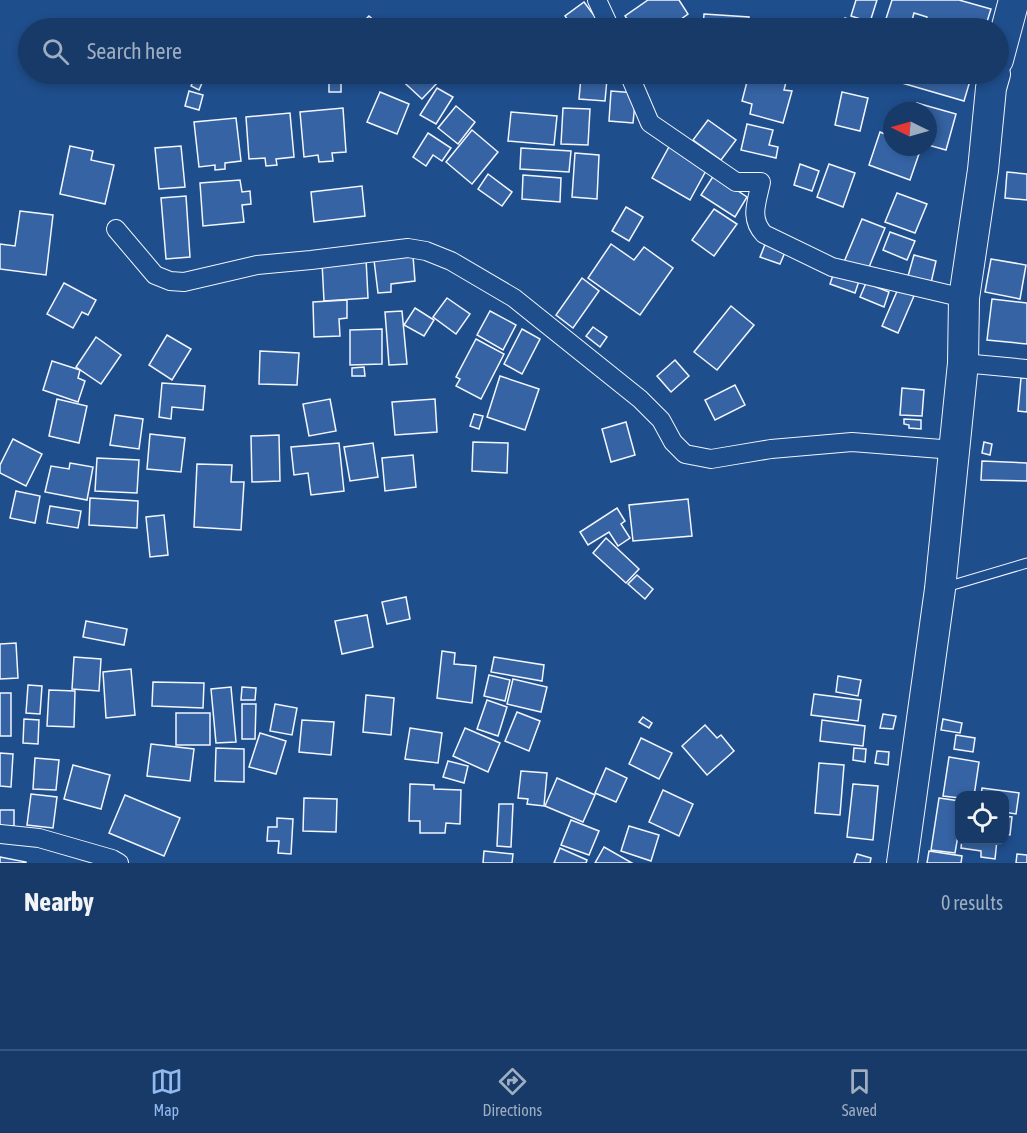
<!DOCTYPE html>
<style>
body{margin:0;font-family:"Asap Condensed",sans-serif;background:#20416f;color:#f1f3f6}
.controls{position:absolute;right:18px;bottom:18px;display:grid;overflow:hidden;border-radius:12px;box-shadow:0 3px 9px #0003}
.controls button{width:54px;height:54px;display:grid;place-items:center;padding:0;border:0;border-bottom:2px solid #36547d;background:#173a69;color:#f1f3f6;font:30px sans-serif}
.compass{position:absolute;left:883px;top:102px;width:54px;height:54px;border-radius:50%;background:#173a69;box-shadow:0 3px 9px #0003;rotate:275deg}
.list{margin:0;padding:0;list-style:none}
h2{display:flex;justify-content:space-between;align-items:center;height:78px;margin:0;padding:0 24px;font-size:26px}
h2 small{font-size:20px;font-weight:400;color:#9eadc0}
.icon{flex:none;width:33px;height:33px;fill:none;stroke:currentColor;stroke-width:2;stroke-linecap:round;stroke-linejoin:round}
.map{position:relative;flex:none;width:1027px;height:863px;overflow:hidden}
.search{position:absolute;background:#173a69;box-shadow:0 3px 9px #0003;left:18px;right:18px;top:18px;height:66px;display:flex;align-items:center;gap:15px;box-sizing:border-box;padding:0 21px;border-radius:33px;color:#9eadc0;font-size:22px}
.sheet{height:186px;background:#173a69}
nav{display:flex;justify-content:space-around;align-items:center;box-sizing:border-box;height:84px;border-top:2px solid #36547d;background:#173a69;font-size:16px;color:#9eadc0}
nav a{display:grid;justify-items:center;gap:3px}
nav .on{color:#90b9f0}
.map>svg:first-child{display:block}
.building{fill:#3563a3;stroke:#f2f6ff;stroke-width:1.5}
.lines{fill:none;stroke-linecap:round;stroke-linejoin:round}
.lane-casing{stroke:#f2f6ff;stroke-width:11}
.street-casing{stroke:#f2f6ff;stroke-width:20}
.primary-casing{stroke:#f2f6ff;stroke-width:32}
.lane{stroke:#1f4e8c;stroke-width:9}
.street{stroke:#1f4e8c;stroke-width:18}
.primary{stroke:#1f4e8c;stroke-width:30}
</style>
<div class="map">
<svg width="1027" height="863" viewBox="0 0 1027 863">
<rect width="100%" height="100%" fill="#1f4e8c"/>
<g class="building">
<path d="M648 0H679L688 14 670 27 671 28H634L625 16Z"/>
<path d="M856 0H877L870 22 851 16Z"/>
<path d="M892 0H959L991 9 985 28H935L924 25 927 17 914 13 910 28H883Z"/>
<path d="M584 2 602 26 599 28H574L565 16Z"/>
<path d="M704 14 749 17 748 28H703Z"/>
<path d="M369 16 382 28H357Z"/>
<path d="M845 18 869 26V28H842Z"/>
<path d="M197 74 205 76 199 90 191 86Z"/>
<path d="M395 74H429L438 82 422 99Z"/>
<path d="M749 74H788L784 90 792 91 783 123 750 114 752 104 742 101Z"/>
<path d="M831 74H854L852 80Z"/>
<path d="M871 74H936L946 77 947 74H972L964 101Z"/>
<path d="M341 77V92H329V78Z"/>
<path d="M581 77 607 79 605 101 579 99Z"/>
<path d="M437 88 453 97 436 124 420 115Z"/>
<path d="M189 91 203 95 199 110 185 106Z"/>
<path d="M611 91 636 93 633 123 609 121Z"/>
<path d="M380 92 409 104 397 134 367 122Z"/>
<path d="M842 92 868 98 860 131 835 125Z"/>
<path d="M917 103 956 114 946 150 928 145V111H915Z"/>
<path d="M456 106 475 122 458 144 438 128Z"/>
<path d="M343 108 346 152 332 153 333 161 319 162 318 155 304 157 300 112Z"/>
<path d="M563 108 590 109 588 145 561 144Z"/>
<path d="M511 112 557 116 554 145 508 141Z"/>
<path d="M290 113 294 157 276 159 277 165 266 166 265 158 249 159 246 117Z"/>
<path d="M236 118 241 161 225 163V169L215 170V165L199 167 194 122Z"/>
<path d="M708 120 736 140 721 160 693 140Z"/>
<path d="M747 124 773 130 769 145 778 147 776 158 741 150Z"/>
<path d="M472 130 498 152 472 184 446 162Z"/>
<path d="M880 132 892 137V147L921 148 910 180 869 165Z"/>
<path d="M428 133 451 148 442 161 433 155 426 166 413 157Z"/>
<path d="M670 145 708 167 690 200 652 178Z"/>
<path d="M70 146 93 151 91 160 114 165 105 204 60 194Z"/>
<path d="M181 146 185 187 159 189 155 148Z"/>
<path d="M521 148 571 151 569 172 520 169Z"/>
<path d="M575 153 599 155 597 199 572 197Z"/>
<path d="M800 164 819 171 812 191 794 185Z"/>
<path d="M829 164 855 173 843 207 817 197Z"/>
<path d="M1007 172 1027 174V200L1005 198Z"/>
<path d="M488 174 512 192 502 206 478 189Z"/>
<path d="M523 175 561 178 560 202 522 199Z"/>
<path d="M714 175 747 197 735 217 701 195Z"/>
<path d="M240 180 242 192 250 191 251 204 242 205 244 222 203 226 200 183Z"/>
<path d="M362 186 365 216 314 222 311 192Z"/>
<path d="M897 193 927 204 915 233 885 222Z"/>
<path d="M186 196 190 257 166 259 161 198Z"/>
<path d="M626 207 643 217 629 241 612 231Z"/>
<path d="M714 209 737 224 714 256 692 240Z"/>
<path d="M20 211 53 215 46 275 0 269V244L15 246Z"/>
<path d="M862 219 885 228 867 272 844 262Z"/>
<path d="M890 232 915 241 907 260 883 250Z"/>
<path d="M766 242 786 250 780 264 760 257Z"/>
<path d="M611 244 634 260 644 247 673 268 640 315 588 278Z"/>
<path d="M914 255 936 261 931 283 908 276Z"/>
<path d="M413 256 415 281 391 284V292L378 293 374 260Z"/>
<path d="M366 258 368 298 324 301 322 262Z"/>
<path d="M991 259 1026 265 1020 299 985 292Z"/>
<path d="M834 272 859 281 855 293 830 284Z"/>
<path d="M582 278 599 291 573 328 556 315Z"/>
<path d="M64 283 96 300 88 315 82 312 73 328 47 314Z"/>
<path d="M866 283 889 292 884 307 860 297Z"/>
<path d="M898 289 914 296 898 333 882 326Z"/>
<path d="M447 298 470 314 456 334 433 317Z"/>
<path d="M992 299 1027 303V344L987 340Z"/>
<path d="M347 300V318L339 319 340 336 314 337 313 302Z"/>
<path d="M731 306 754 325 717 370 694 352Z"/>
<path d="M415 308 434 320 424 336 404 325Z"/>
<path d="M402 311 407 364 389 365 385 312Z"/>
<path d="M490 311 516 325 503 350 477 335Z"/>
<path d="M593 327 607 337 600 347 586 336Z"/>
<path d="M382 329V364L350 365V330Z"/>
<path d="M522 329 540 339 522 374 504 364Z"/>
<path d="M167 335 191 349 172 380 149 365Z"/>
<path d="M96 337 121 355 101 384 76 367Z"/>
<path d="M476 339 504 354 481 399 456 386 460 379 456 377Z"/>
<path d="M260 351 299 353 297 385 259 384Z"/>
<path d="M675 360 689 376 671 392 657 376Z"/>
<path d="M52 361 80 370 78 378 85 381 78 402 43 390Z"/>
<path d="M364 367 365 376H352V368Z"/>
<path d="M500 376 539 389 525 430 487 417Z"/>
<path d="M1021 378H1027V412L1018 411Z"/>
<path d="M162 383 205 386 203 410 172 407 171 419 159 417Z"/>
<path d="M735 385 745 405 715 420 705 400Z"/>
<path d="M902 388 924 390 922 416 900 415Z"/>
<path d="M57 399 87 406 79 443 49 436Z"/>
<path d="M330 399 336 431 309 436 303 404Z"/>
<path d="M435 399 437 432 395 435 392 402Z"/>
<path d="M474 414 483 416 479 429 470 426Z"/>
<path d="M115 415 143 419 139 449 110 445Z"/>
<path d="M904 419 921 420V429L909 428V425L904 424Z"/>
<path d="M626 422 635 455 611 462 602 429Z"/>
<path d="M150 434 185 438 181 472 147 469Z"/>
<path d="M279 435 280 481 252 482 251 436Z"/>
<path d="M13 439 42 454 26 486 0 473V465Z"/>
<path d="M473 442 508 443 507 473 472 471Z"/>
<path d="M984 442 992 444 990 455 982 453Z"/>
<path d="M339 443 344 491 311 495 308 473 294 475 291 447Z"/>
<path d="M373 443 378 477 350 481 344 447Z"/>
<path d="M413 455 416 487 385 491 382 458Z"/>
<path d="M97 458 139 460 137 493 95 491Z"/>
<path d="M982 461 1027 463V481L981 480Z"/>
<path d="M70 463 93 467 87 500 45 492 51 466 69 469Z"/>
<path d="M197 464 232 465 231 482H244L241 530 194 527Z"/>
<path d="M16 491 40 496 35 523 10 518Z"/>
<path d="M90 498 138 501 137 528 89 525Z"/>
<path d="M688 499 692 536 633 541 629 505Z"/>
<path d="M50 506 81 511 78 528 47 523Z"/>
<path d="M617 508 625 521 621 524 630 538 618 546 609 532 588 545 580 532Z"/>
<path d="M164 515 168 555 150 557 146 517Z"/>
<path d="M606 538 639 569 626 583 593 553Z"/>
<path d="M637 575 653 589 645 599 628 584Z"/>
<path d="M406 597 410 619 387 624 382 602Z"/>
<path d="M367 615 373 647 342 654 335 621Z"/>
<path d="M86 621 127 629 124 645 83 637Z"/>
<path d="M16 643 18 678 0 679V644Z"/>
<path d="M442 651 455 653 454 664 476 666 472 703 437 698Z"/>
<path d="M74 657 101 659 99 691 72 689Z"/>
<path d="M494 657 544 665 542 681 491 672Z"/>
<path d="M131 669 135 715 106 718 103 672Z"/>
<path d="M489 675 510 680 505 701 484 696Z"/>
<path d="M838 676 861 680 858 696 836 692Z"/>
<path d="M513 679 547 687 541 712 507 704Z"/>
<path d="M153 682 204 683 203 708 152 706Z"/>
<path d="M28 685 42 686 40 714 26 713Z"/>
<path d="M231 687 236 742 216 743 211 689Z"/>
<path d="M242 687 256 688 255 700H241Z"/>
<path d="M49 690 75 691 74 727 47 726Z"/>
<rect x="0" y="693" width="11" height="43"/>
<path d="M814 694 861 700 858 721 811 715Z"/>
<path d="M366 695 394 698 391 735 363 732Z"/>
<path d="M487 700 507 707 498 736 477 729Z"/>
<path d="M242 704H256L255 739H242Z"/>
<path d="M275 704 297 708 292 735 270 731Z"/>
<path d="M517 712 540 721 529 751 505 741Z"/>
<rect x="176" y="713" width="34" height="32"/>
<path d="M883 714 896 716 893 729 880 728Z"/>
<path d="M643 717 652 723 649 728 639 722Z"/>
<path d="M24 719 39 720 38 744 23 743Z"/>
<path d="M943 719 962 723 960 733 941 730Z"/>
<path d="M302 720 334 722 331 755 299 752Z"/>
<path d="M822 720 865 726 863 746 820 741Z"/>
<path d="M705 725 717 738 721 735 734 751 707 775 682 746Z"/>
<path d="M410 728 442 733 438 763 405 759Z"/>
<path d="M465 728 500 743 488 772 453 756Z"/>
<path d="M260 733 286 741 276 774 249 767Z"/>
<path d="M956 735 975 738 973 752 954 749Z"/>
<path d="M641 738 672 753 659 779 629 764Z"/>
<path d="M151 744 194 749 190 781 147 776Z"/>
<path d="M216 748 244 749V782L215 781Z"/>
<path d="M854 748 866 749 865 762 853 760Z"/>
<path d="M877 751 889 752 888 765 875 763Z"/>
<path d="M0 753 13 754 11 787 0 786Z"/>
<path d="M949 757 979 762 974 796H960V798L943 796Z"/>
<path d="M35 758 59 760 56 790 33 789Z"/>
<path d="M448 761 468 766 464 783 443 777Z"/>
<path d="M819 763 844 765 840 815 815 813Z"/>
<path d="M73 765 110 775 101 809 64 799Z"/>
<path d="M606 768 627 778 616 802 595 793Z"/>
<path d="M521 771 547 773 544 806 527 804 528 799 518 798Z"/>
<path d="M557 778 595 795 583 822 545 806Z"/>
<path d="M410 784 434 785V789L461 790 460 824 446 823 445 833H420V821H409Z"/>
<path d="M853 784 878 786 873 840 847 837Z"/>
<path d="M982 788 1019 793 1016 814 1004 812V796H981Z"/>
<path d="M663 790 693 804 679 836 649 822Z"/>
<path d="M31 794 57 797 53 828 27 825Z"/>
<path d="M125 795 180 818 164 856 109 833Z"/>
<path d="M304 798 337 799 336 832 303 831Z"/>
<path d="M939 798 960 801V824L955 853 931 850Z"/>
<path d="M499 804H513L511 847 497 846Z"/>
<rect x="0" y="810" width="14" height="16"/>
<path d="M1004 816 1012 817 1010 835 1004 834Z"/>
<path d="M277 818 293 819 291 854 278 853 279 841H267L268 827H277Z"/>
<path d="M571 820 599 831 589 855 561 845Z"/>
<path d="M629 826 659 835 651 861 621 851Z"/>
<path d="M962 840H997L995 859 981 857V851L961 848Z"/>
<path d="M604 847 632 863H595Z"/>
<path d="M560 848 587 860 586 863H554Z"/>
<path d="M484 851 513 854 512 863H483Z"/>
<path d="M929 851 962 856 961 863H927Z"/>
<path d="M857 854 871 858 870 863H854Z"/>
<path d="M1017 854 1027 855V863H1016Z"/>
<path d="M0 857 26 862V863H0Z"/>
</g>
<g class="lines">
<defs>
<path id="lane" d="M946 587 1027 563"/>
<g id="street">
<path d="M597 0 610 28"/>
<path d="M629 74 650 123 736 182H761C757 202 749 218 764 234L832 267 964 298"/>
<path d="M116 229 155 275 170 281 184 282 257 265 311 260 408 248 426 251 451 261 514 298 640 399 661 420 673 442 685 454 711 459 771 449 852 442 954 450"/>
<path d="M963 363 1027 369"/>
<path d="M0 834 39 838 112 859 119 863"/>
</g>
<g id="primary">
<path d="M998 60 1014 0"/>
<path d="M902 863 940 589 963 363 964 298 983 170 991 88 995 74"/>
</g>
</defs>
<use href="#lane" class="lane-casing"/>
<use href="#street" class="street-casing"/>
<use href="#primary" class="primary-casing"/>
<use href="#lane" class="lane"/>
<use href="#street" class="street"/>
<use href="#primary" class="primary"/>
</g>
</svg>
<div class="controls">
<button><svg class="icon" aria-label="locate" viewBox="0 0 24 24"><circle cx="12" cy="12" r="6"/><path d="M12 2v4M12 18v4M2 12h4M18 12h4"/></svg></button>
</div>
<svg class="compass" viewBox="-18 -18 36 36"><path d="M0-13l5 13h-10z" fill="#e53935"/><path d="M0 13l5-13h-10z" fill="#9eadc0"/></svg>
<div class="search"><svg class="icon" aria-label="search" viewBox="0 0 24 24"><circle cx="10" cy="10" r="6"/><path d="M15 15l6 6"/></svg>Search here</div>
</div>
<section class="sheet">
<h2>Nearby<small>0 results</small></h2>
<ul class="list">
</ul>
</section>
<nav>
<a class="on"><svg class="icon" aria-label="map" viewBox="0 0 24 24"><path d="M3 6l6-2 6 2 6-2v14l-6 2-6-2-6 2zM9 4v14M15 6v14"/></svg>Map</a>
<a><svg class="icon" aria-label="directions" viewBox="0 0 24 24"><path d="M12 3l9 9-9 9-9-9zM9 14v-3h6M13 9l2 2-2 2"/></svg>Directions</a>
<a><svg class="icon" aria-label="saved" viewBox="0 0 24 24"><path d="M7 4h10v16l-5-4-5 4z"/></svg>Saved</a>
</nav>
